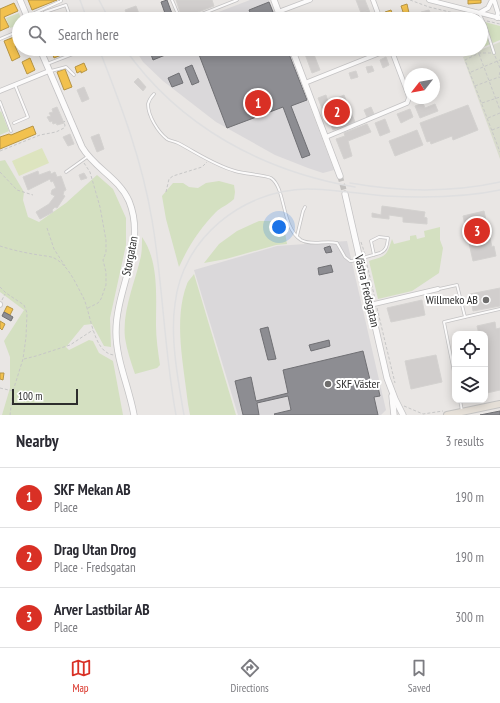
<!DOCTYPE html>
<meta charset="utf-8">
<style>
body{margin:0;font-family:"PT Sans Narrow",sans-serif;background:#f2f2f3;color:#2b2b33}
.controls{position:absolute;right:12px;bottom:12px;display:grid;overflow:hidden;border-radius:8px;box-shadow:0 2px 10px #0003}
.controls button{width:36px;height:36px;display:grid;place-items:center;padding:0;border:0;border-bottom:1px solid #e1e1e2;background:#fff;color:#2b2b33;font:20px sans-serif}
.compass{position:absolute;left:404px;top:68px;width:36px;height:36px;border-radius:50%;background:#fff;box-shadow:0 2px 10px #0003;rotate:239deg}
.scale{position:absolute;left:12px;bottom:10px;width:66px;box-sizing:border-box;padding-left:4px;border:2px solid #2d2d2d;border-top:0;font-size:11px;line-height:14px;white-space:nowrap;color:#2d2d2d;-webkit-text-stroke:3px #fff;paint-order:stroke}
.you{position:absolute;left:279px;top:227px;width:14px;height:14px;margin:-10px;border:3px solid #fff;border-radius:50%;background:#1a73e8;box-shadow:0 0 0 6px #1a73e833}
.badge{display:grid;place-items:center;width:26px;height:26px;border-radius:50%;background:#d93025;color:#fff;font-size:13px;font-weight:700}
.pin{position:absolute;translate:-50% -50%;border:2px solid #fff;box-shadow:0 1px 4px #0006}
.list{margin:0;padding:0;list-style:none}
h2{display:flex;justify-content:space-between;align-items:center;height:52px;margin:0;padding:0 16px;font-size:17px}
h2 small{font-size:13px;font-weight:400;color:#7c7c81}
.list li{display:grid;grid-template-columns:26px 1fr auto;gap:12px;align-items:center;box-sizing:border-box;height:60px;padding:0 16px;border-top:1px solid #e1e1e2}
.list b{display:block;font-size:15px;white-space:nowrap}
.list p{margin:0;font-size:13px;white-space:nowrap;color:#7c7c81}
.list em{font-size:13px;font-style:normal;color:#7c7c81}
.icon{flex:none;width:22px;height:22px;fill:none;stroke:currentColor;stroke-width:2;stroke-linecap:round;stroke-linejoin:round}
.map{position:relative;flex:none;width:500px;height:415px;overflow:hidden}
.search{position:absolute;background:#fff;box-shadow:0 2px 10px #0003;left:12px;right:12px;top:12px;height:44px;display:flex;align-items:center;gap:10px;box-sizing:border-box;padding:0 14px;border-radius:22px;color:#7c7c81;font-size:15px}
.sheet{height:232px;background:#fff}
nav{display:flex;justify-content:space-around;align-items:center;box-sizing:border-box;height:56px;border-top:1px solid #e1e1e2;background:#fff;font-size:11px;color:#7c7c81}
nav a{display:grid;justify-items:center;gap:2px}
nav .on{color:#d93025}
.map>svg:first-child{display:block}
.industrial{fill:#dad8da}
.green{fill:#d4e0c1}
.cemetery{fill:#d9dccd}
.pitch{fill:#dde4bf}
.homes{fill:#f2c14e;stroke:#b79544}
.industry{fill:#8d8d92;stroke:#707074}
.building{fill:#d1cecd;stroke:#d4d2d0}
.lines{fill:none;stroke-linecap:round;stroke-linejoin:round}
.secondary-tunnel{stroke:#c3c1bf;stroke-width:5.5;stroke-dasharray:5.5 3;stroke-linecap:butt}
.lane-casing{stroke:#c4c3c4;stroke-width:3.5}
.street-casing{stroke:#c4c3c4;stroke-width:5.5}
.secondary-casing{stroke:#c4c3c4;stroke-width:7}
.primary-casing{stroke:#c5c4c3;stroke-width:8}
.path{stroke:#c7c7c7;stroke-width:1;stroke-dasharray:3 2;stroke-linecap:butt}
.lane{stroke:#fcfbfb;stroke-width:2}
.street{stroke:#fcfbfb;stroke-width:4}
.secondary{stroke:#fcfbfb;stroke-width:5.5}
.primary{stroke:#e5dfd7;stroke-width:6}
.rail{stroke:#dfdfe0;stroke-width:1.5}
.poi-dot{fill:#6f6e6d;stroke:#fff;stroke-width:1.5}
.labels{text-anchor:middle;stroke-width:4;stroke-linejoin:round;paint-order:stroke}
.street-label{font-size:12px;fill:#2d2d2d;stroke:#fff}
.poi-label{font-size:12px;fill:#2d2d2d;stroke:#fff;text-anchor:end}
</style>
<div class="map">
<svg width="500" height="415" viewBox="0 0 500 415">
<rect width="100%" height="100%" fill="#e9e6e4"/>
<g class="industrial">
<path d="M250 0H269L277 19H200Z"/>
<path d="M135 49H288L334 170 323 173 308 168 275 155 216 122 163 81 143 62Z"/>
<path d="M347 241 386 410 381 415H238L194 270 277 246Z"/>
</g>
<g class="green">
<path d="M19 13 21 19H19V27L18 25 10 28 6 18Z"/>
<path d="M481 21 500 26V40L481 48Z"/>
<path d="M1 111 9 131 0 135V112Z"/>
<path d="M5 160 24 192 23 200 28 217 39 222 66 203 97 175 113 189 126 218V245L110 318 111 347 104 346 92 324 84 325 66 347 69 350 89 340 93 341 99 353 113 361 123 415H2L10 388V357L4 341 24 310 0 292V161Z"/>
<path d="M219 181 234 185 235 192 234 199C228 205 221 207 216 212 200 228 188 247 179 267L166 219 162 196 173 183H183L189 187 198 188 206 183Z"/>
<path d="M259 221H283L287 244 276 245 226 259 204 263 219 244 237 231Z"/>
<path d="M440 227V240L443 248 439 273 412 291 378 299 369 261C386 255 386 258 392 239L394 244 410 240V236L416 235 417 239 425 237 424 231Z"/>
<path d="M142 237C159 261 156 296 156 325 156 338 158 352 160 365L157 368 135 374C131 362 127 351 125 338 122 310 135 283 141 256 142 250 142 243 142 237Z"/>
<path d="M194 274 236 415H190L188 404C184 366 173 320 187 284 188 281 192 277 194 274Z"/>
</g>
<path class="cemetery" d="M500 42V159L463 57Z"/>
<path class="pitch" d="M42 148 49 163 19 176 12 161Z"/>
<g class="homes">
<path d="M28 0H57L32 10Z"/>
<path d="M468 0H481V3L468 4Z"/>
<path d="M14 3 18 11 4 17 9 27 0 31V9Z"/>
<path d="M407 4 409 13 404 15 401 6Z"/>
<path d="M391 10 394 18 387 19 385 12Z"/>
<path d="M43 13 45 19H36L35 17Z"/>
<path d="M19 35V44L15 46 20 57 12 61 4 41Z"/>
<path d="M52 49H76L54 58 51 50Z"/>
<path d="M30 58 35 70 27 74 22 62Z"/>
<path d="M84 63 87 70 81 73V71L77 73 75 67Z"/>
<path d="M65 69 72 87 64 90 57 72Z"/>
<path d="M33 126 36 134 0 149V137L9 134 11 135Z"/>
<path d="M7 306 13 309 10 315 4 312Z"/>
<path d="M0 321 5 324 2 330 0 328Z"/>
<path d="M0 373H4L3 380 0 379Z"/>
</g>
<g class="industry">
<path d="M167 0 174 19H167L161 2Z"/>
<path d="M269 2 273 12 253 19 249 10Z"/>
<path d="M149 49H180L153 60Z"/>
<path d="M204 49H287L307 100 291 106 310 155 302 158 283 107 227 128 198 52Z"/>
<path d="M192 65 199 82 192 85 185 68Z"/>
<path d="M179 73 183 83 172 87 168 78Z"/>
<path d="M330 246 332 252 326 253 324 248Z"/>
<path d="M331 265 333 272 319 275 318 268Z"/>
<path d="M4 312 13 317 11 321 2 316Z"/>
<path d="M268 327 276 359 268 360 260 329Z"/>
<path d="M329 340 330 346 311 351 309 345Z"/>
<path d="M363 351 372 388 378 387 380 396 374 397 378 415H275L274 414 291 410 288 396 257 403 259 415H243L235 381 251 377 256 401 288 393 283 370Z"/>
<path d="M500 411V415H480Z"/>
</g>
<g class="building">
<path d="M176 0H212L214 6 182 18Z"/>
<path d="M356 0H365L369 10 361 13Z"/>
<path d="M136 6 141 19H129L125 10Z"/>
<path d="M369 10 372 19H363L361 13Z"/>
<path d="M429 10 433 19H424L421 12Z"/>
<path d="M313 52 320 70 312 73 305 54Z"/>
<path d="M386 57 389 65 383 68 380 60Z"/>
<path d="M372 66 374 71 368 73 366 67Z"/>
<path d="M356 71 358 77 351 79 349 73Z"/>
<path d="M138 78 146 87 143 91 134 82Z"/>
<path d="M84 87 89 99 82 102 77 90Z"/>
<path d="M326 95 328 102 344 95 355 122 333 130 330 123 328 124 318 98Z"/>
<path d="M423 103 425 108 435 104 438 111 420 118 415 106Z"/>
<path d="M468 105 478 130 453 140 452 136 431 144 430 141 427 142 420 123Z"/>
<path d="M57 107 64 123 57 125 56 123 53 124 52 121 50 122 47 117 51 116 49 113 53 112 52 109Z"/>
<path d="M371 107 374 114 367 117 364 110Z"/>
<path d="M410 109 413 117 401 123 397 114Z"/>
<path d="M385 119 390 132 380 136 375 123Z"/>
<path d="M367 124 371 132 348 141 352 156 344 159 336 139 345 136 344 133Z"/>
<path d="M417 130 423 145 395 156 389 141Z"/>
<path d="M70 134 74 144 68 146 63 137Z"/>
<path d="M99 134 104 149 97 152 91 137Z"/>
<path d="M38 171 39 175 50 171 51 174 55 172 57 177 61 176 66 190 64 191 63 195 65 196 57 208 55 207 52 210 53 212 40 219 36 212 49 204 55 196 51 194 52 190 56 188 53 181 51 182 50 179 28 190 23 177Z"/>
<path d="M84 173 87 178 81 180 79 175Z"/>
<path d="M382 206 425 212 424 217 427 218V224L403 222V217L389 215V219L372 217V213L381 215Z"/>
<path d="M484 211 492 247 494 246 496 256 473 261 463 216Z"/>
<path d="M500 288V306L473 311 470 294Z"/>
<path d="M422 300 425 315 391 322 387 308Z"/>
<path d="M495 322 496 329 500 328V390L487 393 485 383V379H488L485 363V334H479L477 326Z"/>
<path d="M436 355 442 382 411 389 405 361Z"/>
</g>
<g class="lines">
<path class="secondary-tunnel" d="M340 176 345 194"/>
<defs>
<g id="lane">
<path d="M172 0 180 19"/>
<path d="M479 13 485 25 494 53"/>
<path d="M28 16 61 1V0"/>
<path d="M47 19 45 12 66 5 71 19"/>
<path d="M189 19 237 0"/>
<path d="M0 39 19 31"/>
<path d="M47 64 78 52 81 49"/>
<path d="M51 71 66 67 74 75"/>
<path d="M154 94C151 97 149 100 148 104 148 116 158 132 167 139 170 141 174 141 178 143 197 153 214 165 235 171 244 174 266 175 271 178 286 188 281 227 301 240 311 246 326 240 337 243L345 257 350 261H352L380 253C387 250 387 245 388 238L379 237 371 241 374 255"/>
<path d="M0 102 11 131"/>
<path d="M14 123 28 117 15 85"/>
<path d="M66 172 87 157"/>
<path d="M297 236 303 211 305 207"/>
<path d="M439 289 457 285 465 317 500 309"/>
<path d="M455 377 444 322 465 317"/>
<path d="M460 400 462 411"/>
</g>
<g id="street">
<path d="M373 0 380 19"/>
<path d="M429 0 500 18"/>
<path d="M494 0 498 13 497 18"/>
<path d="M278 12 310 0"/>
<path d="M479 13 488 8 492 0"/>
<path d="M305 83 390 49"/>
<path d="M0 91 49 71"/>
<path d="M326 137 407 103 409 98 408 94 391 49"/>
<path d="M0 305V304"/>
<path d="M370 305 438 289"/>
</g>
<g id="secondary">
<path d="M20 0 28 19"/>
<path d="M274 0 281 19"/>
<path d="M40 49 82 147C94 168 119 178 129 201 147 245 116 288 116 332 116 360 129 387 134 415"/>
<path d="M292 49 340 176"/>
<path d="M345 194 387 378 395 399 403 415"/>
<path d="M392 396 394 415"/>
</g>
<path id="primary" d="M447 415 500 404"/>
</defs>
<use href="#lane" class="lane-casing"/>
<use href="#street" class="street-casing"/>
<use href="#secondary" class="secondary-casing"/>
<use href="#primary" class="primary-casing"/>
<g class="path">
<path d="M410 0 429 7 479 19"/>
<path d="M487 21 500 24"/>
<path d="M491 53H479L465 60 500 152"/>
<path d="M479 54 500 110"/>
<path d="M495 56 500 68"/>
<path d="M471 72 500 60"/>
<path d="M500 72 499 76 500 78"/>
<path d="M475 86 499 77"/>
<path d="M482 103 500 97"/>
<path d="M488 118 500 113"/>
<path d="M492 130 500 127"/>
<path d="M0 151 40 135 56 132 64 128 65 126 64 121 65 122"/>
<path d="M84 163 90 172 100 207 106 240V252L103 260 106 272V285L101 299 98 303 88 308"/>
<path d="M0 172 17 190 33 195"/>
<path d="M166 192 169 179 173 176 202 167 207 162"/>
<path d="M47 228 54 249 65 266"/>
<path d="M361 242 365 254"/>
<path d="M0 246C12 250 26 253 39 255 44 256 50 256 54 258 68 265 75 282 82 295 91 310 92 353 114 355"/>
<path d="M366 260 375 299"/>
<path d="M0 287 6 293 24 305 27 313 26 337 23 359 13 391 10 415"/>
<path d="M2 300 5 294"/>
<path d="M377 308 395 383"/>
<path d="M24 359 36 356 70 345 93 330"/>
<path d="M0 388 13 391"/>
<path d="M404 406 423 414 443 411"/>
</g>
<use href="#lane" class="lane"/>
<use href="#street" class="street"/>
<use href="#secondary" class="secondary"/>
<use href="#primary" class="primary"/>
<g class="rail">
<path d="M80 0 87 19"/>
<path d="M99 0 109 19"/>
<path d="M99 49C121 105 142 160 152 220 163 284 164 350 176 415"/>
<path d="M125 49C180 127 263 171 355 187"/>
<path d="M350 183C401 192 450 193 500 182"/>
<path d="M184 415C178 381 170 337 175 304 182 238 243 190 307 189 333 189 359 194 386 196 424 198 462 198 500 190"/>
</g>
</g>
<g class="poi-dot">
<circle cx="486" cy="300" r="4"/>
<circle cx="328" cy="384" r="4"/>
</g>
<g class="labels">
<g class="street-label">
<text transform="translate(130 256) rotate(-79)" y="4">Storgatan</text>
<text transform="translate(367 291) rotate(77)" y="4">Västra Fredsgatan</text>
</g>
<g class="poi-label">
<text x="478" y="304">Willmeko AB</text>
<text x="336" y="388" text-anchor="start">SKF Väster</text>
</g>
</g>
</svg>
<div class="controls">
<button><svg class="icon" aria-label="locate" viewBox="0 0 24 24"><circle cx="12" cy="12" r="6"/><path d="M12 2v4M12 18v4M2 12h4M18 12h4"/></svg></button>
<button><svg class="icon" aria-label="layers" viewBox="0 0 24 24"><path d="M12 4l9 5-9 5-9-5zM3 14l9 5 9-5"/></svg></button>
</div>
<svg class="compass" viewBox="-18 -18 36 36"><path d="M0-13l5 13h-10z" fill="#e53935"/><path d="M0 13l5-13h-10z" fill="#7c7c81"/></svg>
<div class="scale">100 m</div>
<div class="you"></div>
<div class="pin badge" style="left:258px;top:103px">1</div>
<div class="pin badge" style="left:337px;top:112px">2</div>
<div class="pin badge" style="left:477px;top:231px">3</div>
<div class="search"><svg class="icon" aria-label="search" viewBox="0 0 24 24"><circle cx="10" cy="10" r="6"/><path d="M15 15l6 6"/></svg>Search here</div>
</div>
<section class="sheet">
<h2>Nearby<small>3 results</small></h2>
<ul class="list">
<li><span class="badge">1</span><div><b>SKF Mekan AB</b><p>Place</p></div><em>190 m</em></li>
<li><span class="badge">2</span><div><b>Drag Utan Drog</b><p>Place · Fredsgatan</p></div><em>190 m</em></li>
<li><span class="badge">3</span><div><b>Arver Lastbilar AB</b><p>Place</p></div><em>300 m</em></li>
</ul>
</section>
<nav>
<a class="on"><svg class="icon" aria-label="map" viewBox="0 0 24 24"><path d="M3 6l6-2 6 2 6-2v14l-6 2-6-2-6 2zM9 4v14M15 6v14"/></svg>Map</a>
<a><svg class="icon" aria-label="directions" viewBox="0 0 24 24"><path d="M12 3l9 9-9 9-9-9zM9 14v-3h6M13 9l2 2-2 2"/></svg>Directions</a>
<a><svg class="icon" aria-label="saved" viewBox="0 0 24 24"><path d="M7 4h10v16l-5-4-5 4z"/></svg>Saved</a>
</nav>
